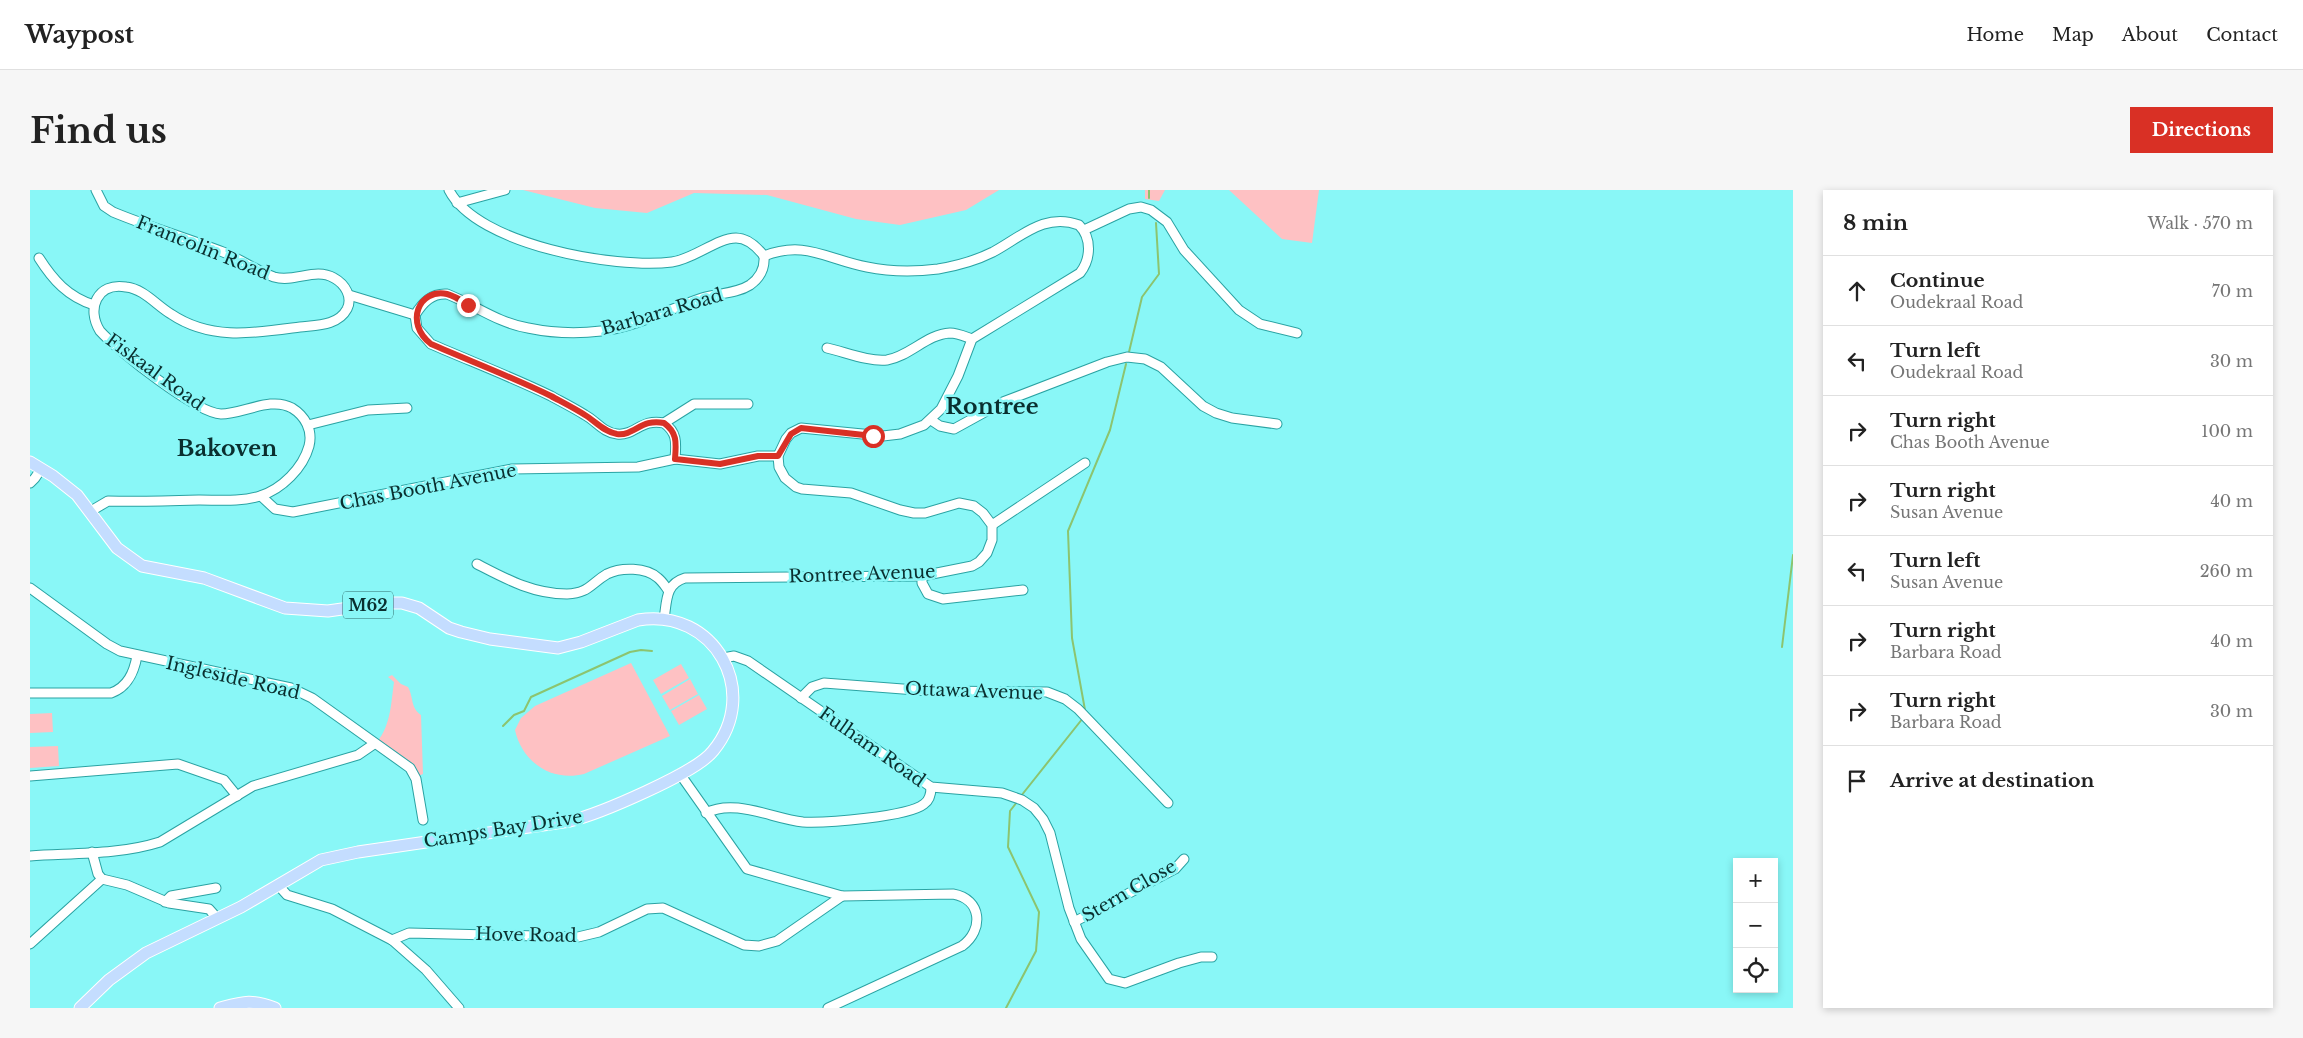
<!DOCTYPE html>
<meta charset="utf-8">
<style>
body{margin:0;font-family:"Libre Baskerville",serif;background:#f6f6f6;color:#222}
.controls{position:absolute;right:15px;bottom:15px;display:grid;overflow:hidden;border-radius:0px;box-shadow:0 2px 8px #0003}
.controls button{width:45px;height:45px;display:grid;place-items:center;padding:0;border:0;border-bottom:1px solid #e0e0e0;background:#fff;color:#222;font:25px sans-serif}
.stop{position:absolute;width:15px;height:15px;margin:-11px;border:4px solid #d93025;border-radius:50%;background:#fff}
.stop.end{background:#d93025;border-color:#fff;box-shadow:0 1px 5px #0008}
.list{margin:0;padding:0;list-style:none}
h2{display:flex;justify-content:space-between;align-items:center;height:65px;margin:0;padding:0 20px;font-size:21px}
h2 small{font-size:16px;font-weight:400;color:#767676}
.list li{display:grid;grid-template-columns:32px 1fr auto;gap:15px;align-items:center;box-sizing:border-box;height:70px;padding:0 20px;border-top:1px solid #e0e0e0}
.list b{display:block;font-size:19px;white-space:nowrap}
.list p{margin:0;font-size:16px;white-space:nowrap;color:#767676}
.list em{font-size:16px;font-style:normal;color:#767676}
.icon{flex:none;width:28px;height:28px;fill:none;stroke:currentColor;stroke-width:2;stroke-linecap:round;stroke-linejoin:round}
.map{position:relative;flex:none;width:1763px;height:818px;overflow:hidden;border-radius:0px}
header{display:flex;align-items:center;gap:30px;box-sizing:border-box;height:70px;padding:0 25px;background:#fff;border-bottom:1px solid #e0e0e0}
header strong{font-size:24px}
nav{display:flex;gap:28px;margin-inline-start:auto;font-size:18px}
.intro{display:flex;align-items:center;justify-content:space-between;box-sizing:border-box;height:120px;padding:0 30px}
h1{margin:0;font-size:35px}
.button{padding:12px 22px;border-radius:0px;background:#d93025;color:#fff;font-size:18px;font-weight:700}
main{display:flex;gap:30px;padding:0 30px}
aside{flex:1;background:#fff;border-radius:0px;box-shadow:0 2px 8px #0003}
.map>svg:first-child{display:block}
.green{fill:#fec1c3}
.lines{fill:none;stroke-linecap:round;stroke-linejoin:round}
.stream{stroke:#8cc46f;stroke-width:2}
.minor-casing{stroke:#2aa3a3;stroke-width:11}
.major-casing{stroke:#fff;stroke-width:13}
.minor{stroke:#fff;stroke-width:9}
.major{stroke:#c4ddff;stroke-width:11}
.route{stroke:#d93025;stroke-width:6}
.labels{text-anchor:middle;stroke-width:5;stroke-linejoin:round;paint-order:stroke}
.shield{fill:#89f7f7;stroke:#306b6b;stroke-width:1}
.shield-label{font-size:16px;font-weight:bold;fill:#0a2f2f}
.street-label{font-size:18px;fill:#0a2f2f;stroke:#89f7f7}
.district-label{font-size:22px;font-weight:bold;fill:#0a2f2f;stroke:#89f7f7}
</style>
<header>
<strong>Waypost</strong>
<nav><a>Home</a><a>Map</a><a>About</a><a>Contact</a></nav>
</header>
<div class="intro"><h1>Find us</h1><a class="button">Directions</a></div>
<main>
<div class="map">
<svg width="1763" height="818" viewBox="0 0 1763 818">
<rect width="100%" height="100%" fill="#89f7f7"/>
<g class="green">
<path d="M493 0H969L936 20 870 35 826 29 737 5 664 3 617 23 565 18Z"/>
<path d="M1115 0H1135L1129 11 1115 9Z"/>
<path d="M1199 0H1289L1282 53 1252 49Z"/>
<path d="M601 473 640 546 554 584C521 592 492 572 485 540L491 528 505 516Z"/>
<path d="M651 474 659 488 631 504 623 490Z"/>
<path d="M362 485 371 494 378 497C384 508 380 517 391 525L393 584 388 586 347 552C361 535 361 513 364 492L358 487Z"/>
<path d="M660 489 668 504 640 520 632 506Z"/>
<path d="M669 505 677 519 649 535 641 521Z"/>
<path d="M22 523 23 542 0 543V524Z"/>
<path d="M28 556 29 576 0 578V557Z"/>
</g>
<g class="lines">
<g class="stream">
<path d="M1119 8V0"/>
<path d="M1099 162 1112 107 1129 84 1126 33"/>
<path d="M1752 457 1763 365"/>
<path d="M1055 520 1042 448 1038 341 1080 240 1096 174"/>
<path d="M473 536 484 525 494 521 501 507 600 462 611 460 622 461"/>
<path d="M991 606 1053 528"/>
<path d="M976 818 1006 761 1009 722 978 657 980 621 987 612"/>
</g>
<defs>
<g id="minor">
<path d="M419 0C447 55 585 79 642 72 664 69 687 48 706 48 718 48 727 57 734 66"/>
<path d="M427 13 475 0"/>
<path d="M1054 40 1099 19 1111 17 1121 20 1137 32 1154 60 1209 120 1230 134 1267 143"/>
<path d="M9 68C23 90 38 107 64 115"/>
<path d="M319 105 385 125"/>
<path d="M385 125C393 112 402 103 417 104 445 115 468 133 498 138 522 143 547 144 571 141 606 137 639 119 672 108 688 103 706 104 720 95 730 88 735 78 734 66"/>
<path d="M385 125 387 138 401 154C440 171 482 187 521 206 532 212 544 218 555 225 566 231 574 243 587 244 605 246 611 228 634 233 648 243 646 254 645 269"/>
<path d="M797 158C815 162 839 172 857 170 880 166 897 144 920 143 928 143 936 147 942 149"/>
<path d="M901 230 910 236 924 239 973 212 1077 172 1097 167 1115 169 1131 177 1173 216 1186 223 1202 228 1247 234"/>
<path d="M634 233 664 214H718"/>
<path d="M278 235 338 220 377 218"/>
<path d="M0 293 5 288 11 279"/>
<path d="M231 306 245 319 263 322 482 279 608 277 645 269 690 274 728 266H748"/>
<path d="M61 321 78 311C109 312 139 311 170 310 189 310 211 312 230 306 252 299 273 278 279 256 283 240 275 226 262 218 241 206 213 224 191 224 166 223 88 161 70 141 56 119 67 92 96 97 114 99 126 115 141 124 181 151 225 143 270 137 286 135 308 136 317 119 323 107 315 94 304 88 285 77 265 93 244 87 227 81 210 69 193 62 157 48 119 37 83 22L74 16 66 0"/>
<path d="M962 335 1055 273"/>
<path d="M447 374C476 389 503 404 537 404 559 403 560 394 577 384 591 377 616 377 628 388 632 391 635 396 638 400"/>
<path d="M892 386V393L898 404 913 409 993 400"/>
<path d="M0 398 77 454 90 461 261 498 282 508 380 578 386 589 393 630"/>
<path d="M634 429C637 411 635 394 655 388L892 386 942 376 949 372 957 363 962 350V335L953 323 944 316 929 313 895 323H884L870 320 821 303 772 299 766 297 755 288 749 277 748 266 756 249 761 243 771 238 853 246 870 244 894 235 911 219 928 186 942 149 1050 83C1061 69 1062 48 1049 35 1015 22 991 47 963 62 947 70 926 76 908 79 884 82 861 82 837 77 796 69 775 50 734 66"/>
<path d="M693 468 704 466 718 471 901 597 972 603 992 610 1004 618 1013 629 1020 643 1039 718 1051 749 1079 789 1095 793 1149 773 1171 767H1182"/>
<path d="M0 503H81C98 497 104 482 107 466"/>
<path d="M771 508 782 497 794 493 899 501 1017 502 1035 509 1048 519 1138 613"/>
<path d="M650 584 717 679 812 706 923 704C952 709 954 740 932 756L798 818"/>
<path d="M0 586 148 574 194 590 207 606"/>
<path d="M676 623C705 608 743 629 773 632 796 633 878 627 894 614 900 610 901 604 901 597"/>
<path d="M62 662 68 684 72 689 97 695 139 713 179 719 187 728"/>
<path d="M0 666C43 663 89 665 130 652L223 596 328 565 344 554"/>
<path d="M248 695 257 705 302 719 362 750 396 780 429 818"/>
<path d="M135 712 141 706 186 698"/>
<path d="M1044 732 1145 679 1154 669"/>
<path d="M362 750 379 743 548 747 569 742 617 719 633 718 714 755 729 756 747 751 812 706"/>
<path d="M0 754 72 689"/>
</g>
<g id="major">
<path d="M0 272 23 286 47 305 87 358 112 376 174 388 255 418 298 421 354 413H372L389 418 419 438 431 442 460 449 528 458 551 452 608 430C684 417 732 502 683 561 666 583 569 624 540 631L328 662 291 670 211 717 116 763 79 790 50 818"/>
<path d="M190 818C213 812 222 809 245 818"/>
</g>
</defs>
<use href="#minor" class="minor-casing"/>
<use href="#major" class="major-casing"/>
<use href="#minor" class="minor"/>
<use href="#major" class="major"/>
</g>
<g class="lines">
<path class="route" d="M438 115C432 111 425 106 417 104 389 98 374 133 401 154 440 171 482 187 521 206 532 212 544 218 555 225 565 231 574 242 587 244 605 246 611 228 634 233 648 243 646 254 645 269L690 274 728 266H748L761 244 771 238 843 246"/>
</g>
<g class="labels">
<rect class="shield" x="313" y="401.5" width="50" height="27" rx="4"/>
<g class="shield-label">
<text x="338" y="421">M62</text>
</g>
<g class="street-label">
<text transform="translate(173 58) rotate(22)" y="6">Francolin Road</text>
<text transform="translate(632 122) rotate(-16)" y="6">Barbara Road</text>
<text transform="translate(125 182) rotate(36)" y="6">Fiskaal Road</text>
<text transform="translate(398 297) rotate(-11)" y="6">Chas Booth Avenue</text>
<text transform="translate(832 384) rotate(-2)" y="6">Rontree Avenue</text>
<text transform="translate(203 488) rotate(13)" y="6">Ingleside Road</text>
<text transform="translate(944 501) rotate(2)" y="6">Ottawa Avenue</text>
<text transform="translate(842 557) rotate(35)" y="6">Fulham Road</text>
<text transform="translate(473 639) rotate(-9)" y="6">Camps Bay Drive</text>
<text transform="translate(1099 701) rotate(-30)" y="6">Stern Close</text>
<text transform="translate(496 745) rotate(1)" y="6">Hove Road</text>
</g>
<g class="district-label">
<text x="962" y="224">Rontree</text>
<text x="197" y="266">Bakoven</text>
</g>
</g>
</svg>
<div class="controls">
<button>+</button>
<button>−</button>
<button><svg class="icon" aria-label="locate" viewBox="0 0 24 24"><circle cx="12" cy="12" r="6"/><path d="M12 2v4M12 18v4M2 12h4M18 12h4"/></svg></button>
</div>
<div class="stop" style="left:843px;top:246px"></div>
<div class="stop end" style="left:438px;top:115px"></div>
</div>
<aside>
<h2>8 min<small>Walk · 570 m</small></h2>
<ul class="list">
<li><svg class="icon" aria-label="ahead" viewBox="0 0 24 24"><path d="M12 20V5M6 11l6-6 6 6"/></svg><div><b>Continue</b><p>Oudekraal Road</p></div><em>70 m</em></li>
<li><svg class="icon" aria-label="left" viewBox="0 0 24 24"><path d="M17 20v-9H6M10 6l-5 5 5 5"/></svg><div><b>Turn left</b><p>Oudekraal Road</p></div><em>30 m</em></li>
<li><svg class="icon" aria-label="right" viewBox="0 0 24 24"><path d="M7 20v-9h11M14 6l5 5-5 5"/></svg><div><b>Turn right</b><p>Chas Booth Avenue</p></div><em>100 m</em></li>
<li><svg class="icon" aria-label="right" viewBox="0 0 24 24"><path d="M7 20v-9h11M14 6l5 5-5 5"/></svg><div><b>Turn right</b><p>Susan Avenue</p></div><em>40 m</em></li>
<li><svg class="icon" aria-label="left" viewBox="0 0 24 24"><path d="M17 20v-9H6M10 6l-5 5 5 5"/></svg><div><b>Turn left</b><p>Susan Avenue</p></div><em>260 m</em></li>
<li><svg class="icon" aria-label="right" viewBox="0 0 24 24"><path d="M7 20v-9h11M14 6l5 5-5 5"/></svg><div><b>Turn right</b><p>Barbara Road</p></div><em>40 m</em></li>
<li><svg class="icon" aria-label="right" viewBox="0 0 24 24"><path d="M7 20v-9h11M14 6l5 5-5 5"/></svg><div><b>Turn right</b><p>Barbara Road</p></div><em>30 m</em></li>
<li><svg class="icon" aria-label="arrive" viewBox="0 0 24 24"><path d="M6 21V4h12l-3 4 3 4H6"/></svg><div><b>Arrive at destination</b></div></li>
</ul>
</aside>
</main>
